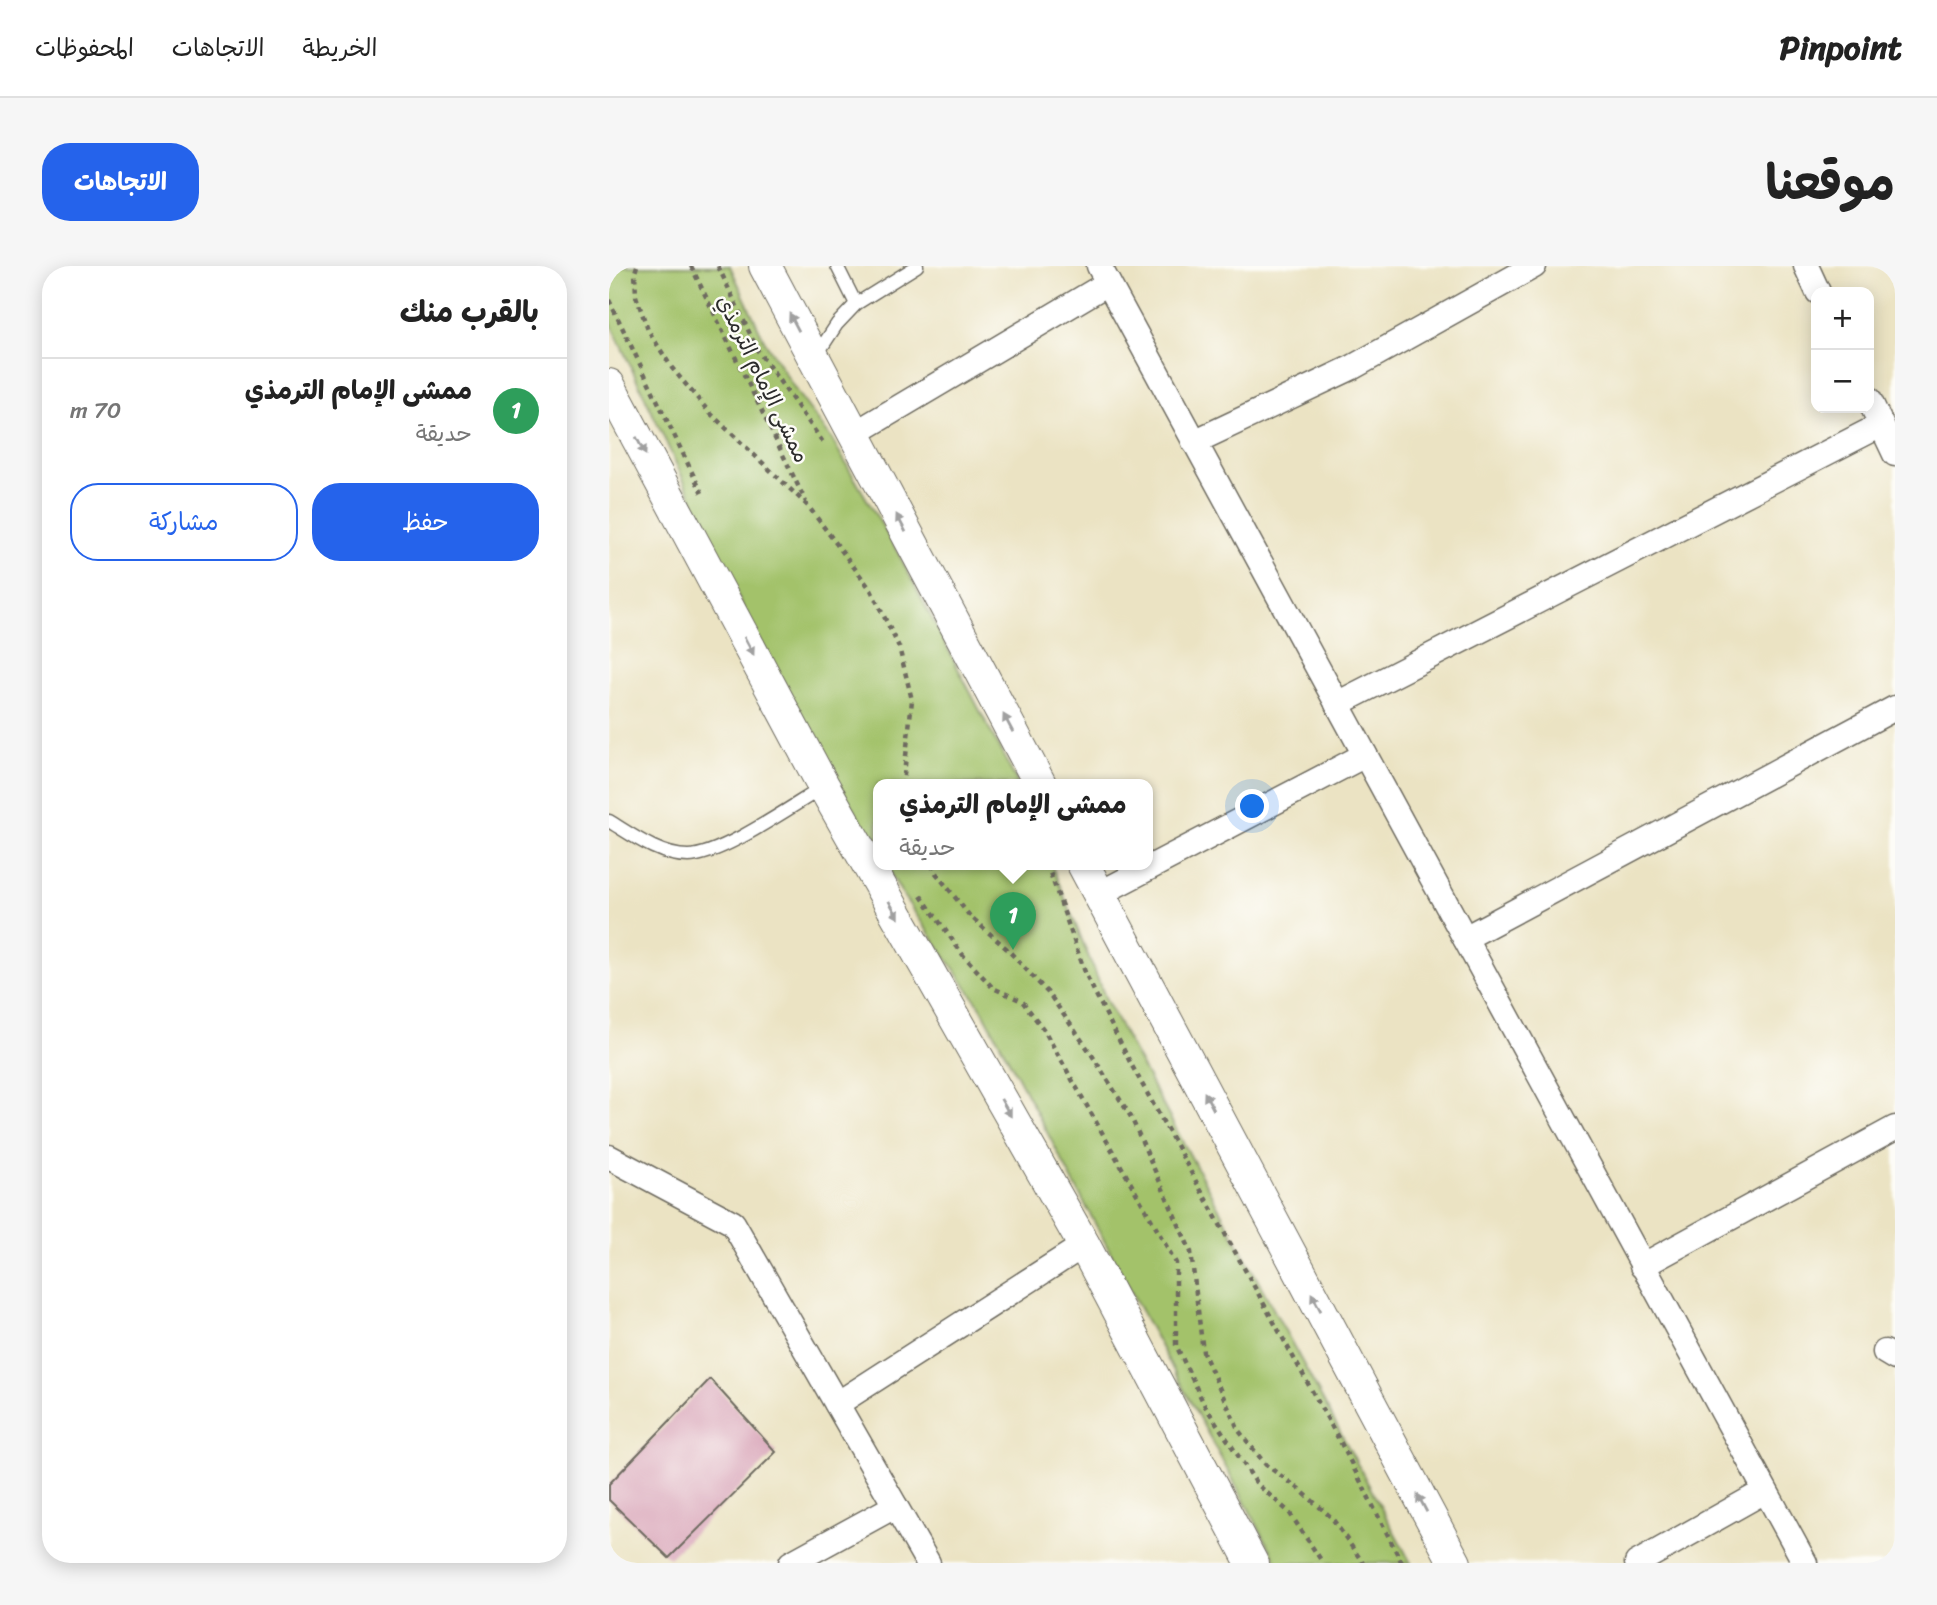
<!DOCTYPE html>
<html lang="ar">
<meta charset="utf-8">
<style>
body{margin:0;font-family:Sriracha,"Playpen Sans Arabic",sans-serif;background:#f6f6f6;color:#222;direction:rtl}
.controls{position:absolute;right:21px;top:21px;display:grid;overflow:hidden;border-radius:14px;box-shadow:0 4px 18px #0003}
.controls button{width:63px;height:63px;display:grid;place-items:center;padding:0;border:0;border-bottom:2px solid #e0e0e0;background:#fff;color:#222;font:35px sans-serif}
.you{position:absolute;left:644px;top:541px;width:24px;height:24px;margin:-18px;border:5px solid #fff;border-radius:50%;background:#1a73e8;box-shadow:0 0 0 10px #1a73e833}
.badge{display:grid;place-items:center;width:46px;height:46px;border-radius:50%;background:#2563eb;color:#fff;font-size:23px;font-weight:700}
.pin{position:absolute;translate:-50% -58px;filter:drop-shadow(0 2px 4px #0008)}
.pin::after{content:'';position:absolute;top:37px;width:24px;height:21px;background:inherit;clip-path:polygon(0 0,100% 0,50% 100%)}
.popup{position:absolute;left:264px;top:513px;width:280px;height:91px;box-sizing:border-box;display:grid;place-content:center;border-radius:14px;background:#fff;filter:drop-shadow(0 2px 5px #0005);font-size:23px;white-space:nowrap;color:#767676}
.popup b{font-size:26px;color:#222}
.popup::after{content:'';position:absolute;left:50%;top:100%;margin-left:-14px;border:14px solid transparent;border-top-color:#fff}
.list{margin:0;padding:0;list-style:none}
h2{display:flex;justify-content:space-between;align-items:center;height:91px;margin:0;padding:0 28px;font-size:30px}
h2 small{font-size:23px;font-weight:400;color:#767676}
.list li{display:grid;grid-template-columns:46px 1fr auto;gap:21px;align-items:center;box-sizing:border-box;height:105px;padding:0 28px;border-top:2px solid #e0e0e0}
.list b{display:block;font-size:26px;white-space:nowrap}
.list p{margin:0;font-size:23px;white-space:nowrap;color:#767676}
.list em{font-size:23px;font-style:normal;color:#767676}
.actions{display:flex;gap:14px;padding:21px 28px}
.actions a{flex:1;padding:16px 0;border:2px solid #2563eb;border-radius:28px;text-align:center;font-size:24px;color:#2563eb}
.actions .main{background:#2563eb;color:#fff}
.map{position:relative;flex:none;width:1286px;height:1297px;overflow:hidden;direction:ltr;border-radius:28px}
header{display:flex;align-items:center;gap:42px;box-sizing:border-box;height:98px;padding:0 35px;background:#fff;border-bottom:2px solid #e0e0e0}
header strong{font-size:33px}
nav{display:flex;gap:38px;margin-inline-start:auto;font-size:24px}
.intro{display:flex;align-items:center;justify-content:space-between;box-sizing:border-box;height:168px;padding:0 42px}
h1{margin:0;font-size:49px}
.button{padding:18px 32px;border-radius:28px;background:#2563eb;color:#fff;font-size:24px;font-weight:700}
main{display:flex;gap:42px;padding:0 42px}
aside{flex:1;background:#fff;border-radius:28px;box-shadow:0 4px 18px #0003}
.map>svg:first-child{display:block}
.green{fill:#a3c26a;stroke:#67764a;stroke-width:2}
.building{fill:#d8a3b7}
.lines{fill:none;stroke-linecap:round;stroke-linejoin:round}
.service-casing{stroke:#6e6b60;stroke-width:15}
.minor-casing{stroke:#6e6b60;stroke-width:27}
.tertiary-casing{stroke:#6e6b60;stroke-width:34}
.path{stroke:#6e6b60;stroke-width:4.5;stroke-dasharray:5 5;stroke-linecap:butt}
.service{stroke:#fff;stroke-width:12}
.minor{stroke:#fff;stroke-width:24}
.tertiary{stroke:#fff;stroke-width:32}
.oneway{fill:#a0a0a0}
.labels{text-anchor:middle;stroke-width:5;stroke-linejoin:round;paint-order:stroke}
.street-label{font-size:21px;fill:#2b2b2b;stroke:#fdfcf7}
</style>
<header>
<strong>Pinpoint</strong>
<nav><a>الخريطة</a><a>الاتجاهات</a><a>المحفوظات</a></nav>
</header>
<div class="intro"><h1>موقعنا</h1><a class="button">الاتجاهات</a></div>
<main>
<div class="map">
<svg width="1286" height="1297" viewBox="0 0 1286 1297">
<rect width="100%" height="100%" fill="#fdfcf7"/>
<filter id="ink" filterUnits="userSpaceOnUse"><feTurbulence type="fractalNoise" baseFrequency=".0143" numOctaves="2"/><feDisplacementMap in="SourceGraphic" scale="14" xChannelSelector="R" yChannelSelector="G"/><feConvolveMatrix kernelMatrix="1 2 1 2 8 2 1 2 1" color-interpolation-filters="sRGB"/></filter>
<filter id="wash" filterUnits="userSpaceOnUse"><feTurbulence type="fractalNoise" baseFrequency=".00686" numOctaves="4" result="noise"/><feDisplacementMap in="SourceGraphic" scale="28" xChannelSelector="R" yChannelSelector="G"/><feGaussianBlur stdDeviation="1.57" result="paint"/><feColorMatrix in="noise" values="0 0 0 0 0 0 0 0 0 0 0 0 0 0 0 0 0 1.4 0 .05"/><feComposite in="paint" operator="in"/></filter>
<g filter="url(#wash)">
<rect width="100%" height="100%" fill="#ebe3c3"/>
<g class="green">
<path d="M0 0H121L155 74 189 128 222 172 288 285 409 518H269V586L154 384 0 54Z"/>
<path d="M276 598H442L498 736 802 1297H669L536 1052 373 743 295 631Z"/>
</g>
<g id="blocks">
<path class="building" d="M101 1113 167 1186 60 1292 0 1234V1218Z"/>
</g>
</g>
<g filter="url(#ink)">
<use href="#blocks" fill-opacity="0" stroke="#6e6b60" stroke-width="2"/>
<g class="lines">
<defs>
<g id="service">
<path d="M228 0 247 38"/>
<path d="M207 90 228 58 247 38 308 0"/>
<path d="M0 555C23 569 51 590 79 590 112 590 184 539 215 521"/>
</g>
<g id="minor">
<path d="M490 0 1196 1297"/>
<path d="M1197 0 1209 26"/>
<path d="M1260 133 1286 188"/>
<path d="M245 168 499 17"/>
<path d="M585 176 744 101 925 0"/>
<path d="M728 438 1272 159"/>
<path d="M490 628 756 489"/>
<path d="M856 672 1286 442"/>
<path d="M0 891 124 957 319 1297"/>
<path d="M1033 1000 1286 862"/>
<path d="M1276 1086 1286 1092"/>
<path d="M228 1138 475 979"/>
<path d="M182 1297 286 1240"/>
<path d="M1028 1297 1156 1225"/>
</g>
<g id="tertiary">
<path d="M156 0 431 518"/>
<path d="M0 119 215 521 475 979 643 1297"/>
<path d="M474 598 846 1297"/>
</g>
</defs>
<use href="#service" class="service-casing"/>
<use href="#minor" class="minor-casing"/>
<use href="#tertiary" class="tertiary-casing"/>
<g class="path">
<path d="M28 0 26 6 27 30 39 64 63 102 100 146 199 240 262 324 290 381 303 434 294 518"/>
<path d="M82 0 197 236"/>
<path d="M109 0 149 85 216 179"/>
<path d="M0 34 93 227"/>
<path d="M322 598 327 607 360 649 398 683 440 728 481 786 522 851 582 986 594 1086 630 1165 657 1199 689 1222 723 1252 754 1297"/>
<path d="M438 598 477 709 522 798 733 1179 793 1297"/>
<path d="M312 630 354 689 384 722 413 735 435 764 567 997V1079L596 1140 648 1218 680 1246 714 1297"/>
</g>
<use href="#service" class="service"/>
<use href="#minor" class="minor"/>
<use href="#tertiary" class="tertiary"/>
</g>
<defs><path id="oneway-solid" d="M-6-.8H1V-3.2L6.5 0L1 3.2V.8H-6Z" transform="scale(1.75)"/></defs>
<g class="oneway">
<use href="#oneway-solid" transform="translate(185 56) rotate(-118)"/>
<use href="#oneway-solid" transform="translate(32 180) rotate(62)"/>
<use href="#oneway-solid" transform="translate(292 257) rotate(-118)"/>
<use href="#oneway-solid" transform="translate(140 380) rotate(62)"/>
<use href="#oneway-solid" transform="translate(399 457) rotate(-118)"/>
<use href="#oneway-solid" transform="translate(285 644) rotate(60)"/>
<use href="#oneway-solid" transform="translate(600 835) rotate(-118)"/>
<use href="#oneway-solid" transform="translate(397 842) rotate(60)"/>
<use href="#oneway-solid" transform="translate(707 1036) rotate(-118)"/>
<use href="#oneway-solid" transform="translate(813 1237) rotate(-118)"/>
</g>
</g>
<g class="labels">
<g class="street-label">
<text transform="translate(154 113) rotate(64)" y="7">ممشى الإمام الترمذي</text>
</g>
</g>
</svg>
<div class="controls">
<button>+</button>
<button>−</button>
</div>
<div class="you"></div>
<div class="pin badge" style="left:404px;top:684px;background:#2e9e5b">1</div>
<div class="popup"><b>ممشى الإمام الترمذي</b>حديقة</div>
</div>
<aside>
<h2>بالقرب منك<small></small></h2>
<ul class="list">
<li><span class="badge" style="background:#2e9e5b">1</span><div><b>ممشى الإمام الترمذي</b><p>حديقة</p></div><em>70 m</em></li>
</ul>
<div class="actions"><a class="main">حفظ</a><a>مشاركة</a></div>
</aside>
</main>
